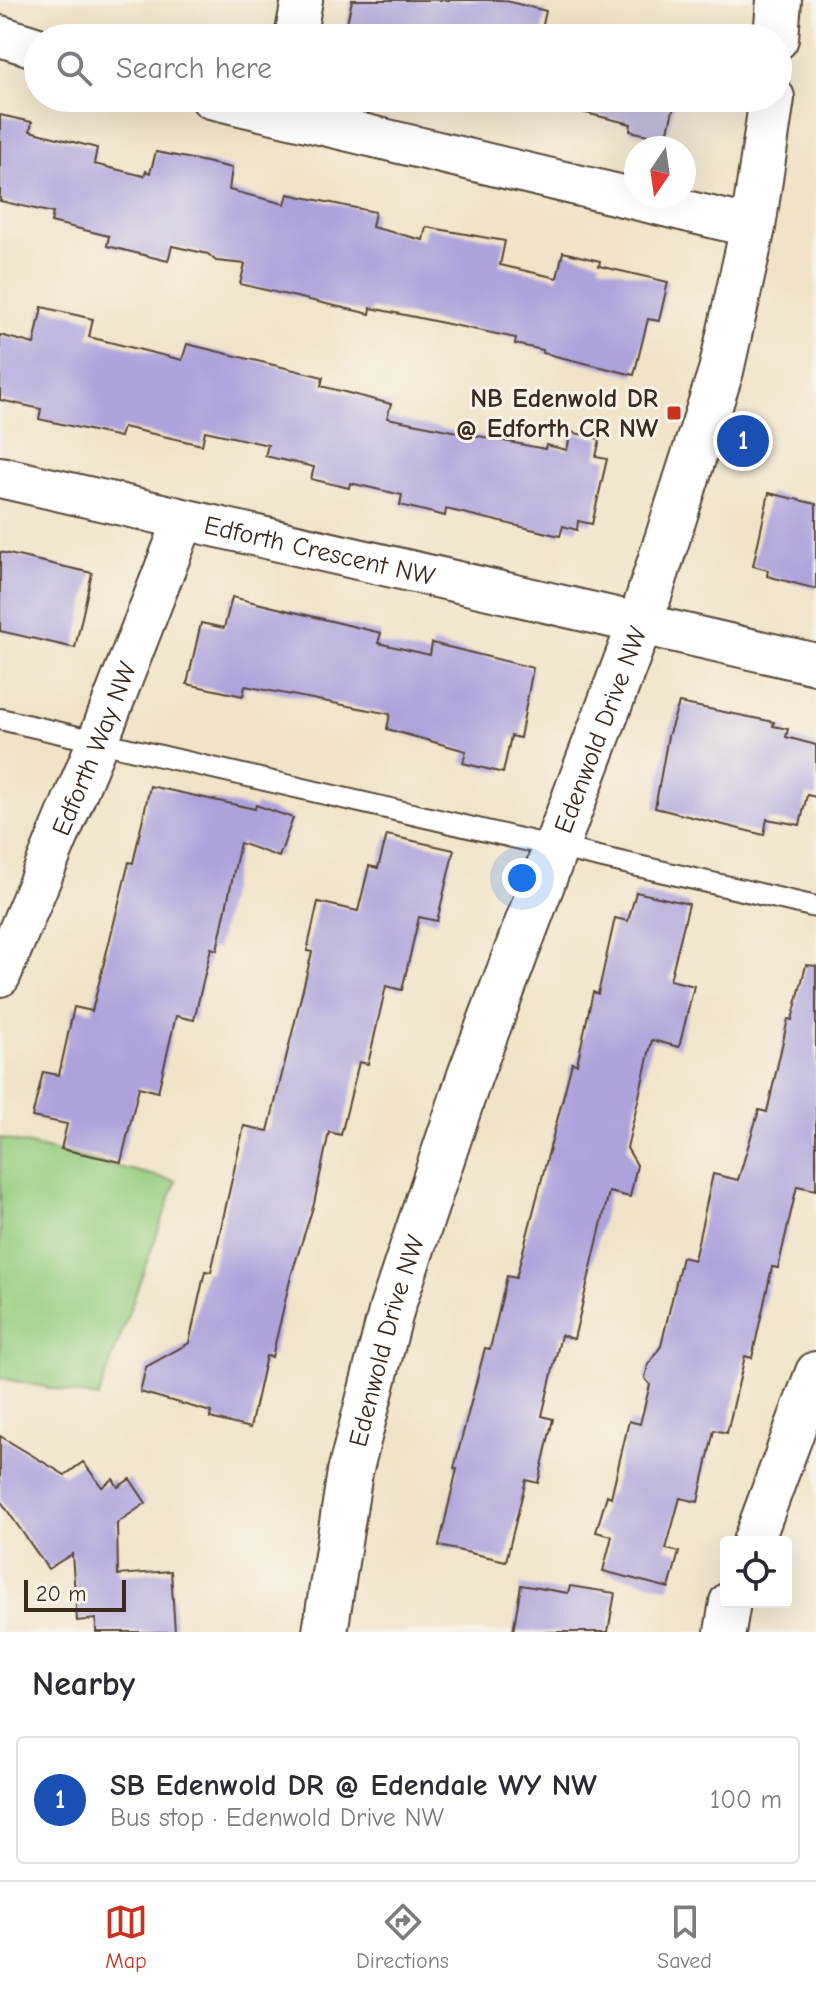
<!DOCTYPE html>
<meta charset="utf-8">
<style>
body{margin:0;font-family:"Comic Neue",sans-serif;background:#f2f2f3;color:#2b2b33}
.controls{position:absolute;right:24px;bottom:24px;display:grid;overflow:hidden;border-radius:8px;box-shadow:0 8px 32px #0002}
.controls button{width:72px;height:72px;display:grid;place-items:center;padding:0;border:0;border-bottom:2px solid #e1e1e2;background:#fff;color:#2b2b33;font:40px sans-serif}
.compass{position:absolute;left:624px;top:136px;width:72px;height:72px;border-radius:50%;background:#fff;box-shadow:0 8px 32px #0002;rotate:193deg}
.scale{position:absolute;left:24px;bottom:20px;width:102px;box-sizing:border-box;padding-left:8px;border:4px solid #3b2a1e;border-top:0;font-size:22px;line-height:28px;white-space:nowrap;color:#3b2a1e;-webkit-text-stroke:6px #f7f3e8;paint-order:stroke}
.you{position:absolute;left:522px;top:878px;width:28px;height:28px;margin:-20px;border:6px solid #fff;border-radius:50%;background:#1a73e8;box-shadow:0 0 0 12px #1a73e833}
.badge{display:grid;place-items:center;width:52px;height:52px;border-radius:50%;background:#c8321e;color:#fff;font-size:26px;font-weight:700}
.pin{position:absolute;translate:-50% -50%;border:4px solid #fff;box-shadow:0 2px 8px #0006}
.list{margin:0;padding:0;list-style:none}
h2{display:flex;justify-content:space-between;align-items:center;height:104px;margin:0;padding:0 32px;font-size:34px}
h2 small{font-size:26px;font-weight:400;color:#7c7c81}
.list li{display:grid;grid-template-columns:52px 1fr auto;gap:24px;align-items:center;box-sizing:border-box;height:128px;margin:0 16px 16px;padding:0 16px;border:2px solid #e1e1e2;border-radius:8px}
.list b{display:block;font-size:30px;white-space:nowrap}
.list p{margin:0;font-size:26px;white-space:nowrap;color:#7c7c81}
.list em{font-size:26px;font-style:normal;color:#7c7c81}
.icon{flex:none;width:44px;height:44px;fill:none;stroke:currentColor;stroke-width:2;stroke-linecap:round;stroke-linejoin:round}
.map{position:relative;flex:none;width:816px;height:1632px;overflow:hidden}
.search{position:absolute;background:#fff;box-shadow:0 8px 32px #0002;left:24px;right:24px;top:24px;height:88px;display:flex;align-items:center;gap:20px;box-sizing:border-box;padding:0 28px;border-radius:44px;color:#7c7c81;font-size:30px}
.sheet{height:248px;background:#fff}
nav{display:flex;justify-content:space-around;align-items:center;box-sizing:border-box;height:112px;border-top:2px solid #e1e1e2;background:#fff;font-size:22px;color:#7c7c81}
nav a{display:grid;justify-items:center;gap:4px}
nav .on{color:#c8321e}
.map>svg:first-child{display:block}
.green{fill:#96cd7f;stroke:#687c4e;stroke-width:2}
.building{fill:#aea2db}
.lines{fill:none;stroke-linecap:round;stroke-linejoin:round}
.lane-casing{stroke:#564637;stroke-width:24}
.street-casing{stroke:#564637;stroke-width:44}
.secondary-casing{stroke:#564637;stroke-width:48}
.lane{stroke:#fff;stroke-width:20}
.street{stroke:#fff;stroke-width:40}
.secondary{stroke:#fff;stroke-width:44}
.poi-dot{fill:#c8321e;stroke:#f7f3e8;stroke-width:3}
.labels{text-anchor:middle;stroke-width:6;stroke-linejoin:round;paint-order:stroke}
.poi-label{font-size:26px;font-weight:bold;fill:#3b2a1e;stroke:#f7f3e8;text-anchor:end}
.street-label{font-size:26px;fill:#3b2a1e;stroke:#f7f3e8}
</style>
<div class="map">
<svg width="816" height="1632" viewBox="0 0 816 1632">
<rect width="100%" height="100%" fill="#f7f3e8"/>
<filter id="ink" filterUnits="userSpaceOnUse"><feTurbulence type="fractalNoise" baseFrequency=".0125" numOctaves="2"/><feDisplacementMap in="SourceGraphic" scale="16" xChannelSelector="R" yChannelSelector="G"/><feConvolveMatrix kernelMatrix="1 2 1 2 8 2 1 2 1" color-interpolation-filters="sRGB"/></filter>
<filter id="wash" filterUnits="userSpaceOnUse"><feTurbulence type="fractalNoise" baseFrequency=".006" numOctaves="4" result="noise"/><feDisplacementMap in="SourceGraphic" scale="32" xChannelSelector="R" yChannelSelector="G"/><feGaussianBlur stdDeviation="1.8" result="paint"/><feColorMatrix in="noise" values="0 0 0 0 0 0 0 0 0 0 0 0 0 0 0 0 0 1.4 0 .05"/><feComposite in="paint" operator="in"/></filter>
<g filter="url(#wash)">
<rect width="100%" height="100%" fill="#f0e3c7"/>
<path class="green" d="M0 1138 176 1181 98 1398 0 1378Z"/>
<g id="blocks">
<g class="building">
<path d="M352 0H502L546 11 540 38H371L345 32Z"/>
<path d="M566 98H676L666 139 630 131 631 124 565 108Z"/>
<path d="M0 115 32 122 30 131 97 148 94 164 144 176 146 171 150 173 156 152 192 159 232 168 229 190 285 204 288 194 375 212 372 227 423 240 426 227 505 241 500 265 557 278 563 252 600 261 599 266 668 282 659 321 648 319 634 375 543 353V350L515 344 516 338 371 308 370 314 240 284 245 264 216 261 208 254 172 246 168 261 107 246 109 236 51 222 53 213 0 201Z"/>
<path d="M42 307 93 319 89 337 182 360 187 344 323 377 321 386 391 404 387 418 545 449 546 445 567 450 571 432 600 439 596 457 607 459 592 524 578 521 577 530 563 526 560 536 446 509 445 516 400 505 402 495 350 483 349 488 311 479 314 467 265 456 268 445 205 431 202 445 123 427 120 437 39 419 41 409 0 400V335L34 344Z"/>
<path d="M769 493 816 504V589L767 576 768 570 753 566Z"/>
<path d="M0 552 92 573 75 648 0 631Z"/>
<path d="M232 597 381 633 378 643 430 655 432 643 533 668 520 738 511 736 503 773 463 763 466 751 387 729 390 714 245 686 243 696 187 684 201 623 224 628Z"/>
<path d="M679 703 774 722 773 726 788 729 786 737 816 745V797L807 795 800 825 767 819 764 835 655 808 668 736Z"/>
<path d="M150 786 255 809 256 805 293 818 279 857 240 843 217 950 211 948 194 1020 176 1016 158 1092 139 1087 121 1162 61 1149 67 1124 32 1117 43 1072 59 1075 74 1007 92 1011 129 862 133 863Z"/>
<path d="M387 835 454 850 437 921 419 917 402 990 386 986 368 1064 359 1062 341 1135 329 1132 314 1204 291 1276 272 1357 266 1356 250 1428 210 1418 211 1412 140 1392 146 1367 189 1343 205 1271 211 1272 244 1126 268 1131 312 952 307 951 318 902 358 911 369 866 378 868Z"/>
<path d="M636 892 689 904 670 980 694 986 679 1047 652 1040 627 1148 637 1165 630 1197 609 1192 574 1339 561 1335 542 1416 553 1419 538 1483 526 1480 506 1561 439 1546 457 1469 454 1468 485 1348 490 1349 507 1276 516 1278 572 1063 577 1064 593 992 598 994 615 918 628 921Z"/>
<path d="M806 965 816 966V1190L797 1186 778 1268 772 1267 752 1358 745 1356 727 1433 714 1430 698 1502 680 1498 666 1549 679 1552 669 1588 603 1571 612 1536 596 1532 607 1495 611 1497 629 1421 640 1424 650 1385 645 1378 648 1365 661 1346 682 1257 694 1260 713 1174 738 1180 759 1110 767 1112 788 1019 792 1020Z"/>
<path d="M0 1436 65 1475 83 1462 102 1487 113 1479 118 1487 130 1479 146 1503 117 1523 118 1575 171 1571 175 1632H96V1619L77 1621 72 1554 48 1569 0 1500Z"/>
<path d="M521 1585 568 1593 570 1586 615 1593 608 1632H513Z"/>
</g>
</g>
</g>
<g filter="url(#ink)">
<use href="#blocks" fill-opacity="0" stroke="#564637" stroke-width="2"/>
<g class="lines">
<defs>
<path id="lane" d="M0 719 816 907"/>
<g id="street">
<path d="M0 36 38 48"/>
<path d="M295 38 302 0"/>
<path d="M211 98 753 227"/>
<path id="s1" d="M0 477 816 664"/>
<path id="s2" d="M0 976 98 741 184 520"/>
<path d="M753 1542 816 1372"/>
<path d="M725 1632 730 1602"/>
</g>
<g id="secondary">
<path d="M776 38 779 0"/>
<path id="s3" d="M325 1632 350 1472 392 1308 470 1075 640 624 721 371 753 227 772 98"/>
</g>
</defs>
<use href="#lane" class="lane-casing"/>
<use href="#street" class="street-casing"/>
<use href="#secondary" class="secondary-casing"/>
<use href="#lane" class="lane"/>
<use href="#street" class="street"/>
<use href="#secondary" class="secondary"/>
</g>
</g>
<rect class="poi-dot" x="666" y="405" width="16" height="16" rx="4"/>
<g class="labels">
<g class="poi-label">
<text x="658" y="407">NB Edenwold DR<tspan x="658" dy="30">@ Edforth CR NW</tspan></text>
</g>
<g class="street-label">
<text dy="9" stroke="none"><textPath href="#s1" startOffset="328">Edforth Crescent NW</textPath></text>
<text dy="9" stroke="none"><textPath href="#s3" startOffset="946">Edenwold Drive NW</textPath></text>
<text dy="9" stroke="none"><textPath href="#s2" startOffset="246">Edforth Way NW</textPath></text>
<text dy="9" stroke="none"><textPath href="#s3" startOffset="298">Edenwold Drive NW</textPath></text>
</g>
</g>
</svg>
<div class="controls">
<button><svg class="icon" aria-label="locate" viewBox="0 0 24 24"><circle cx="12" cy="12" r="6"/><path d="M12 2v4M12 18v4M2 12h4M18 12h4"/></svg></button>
</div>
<svg class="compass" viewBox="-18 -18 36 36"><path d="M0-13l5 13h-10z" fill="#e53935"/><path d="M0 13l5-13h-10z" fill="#7c7c81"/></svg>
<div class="scale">20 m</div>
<div class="you"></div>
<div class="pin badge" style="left:743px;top:441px;background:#1a4fb4">1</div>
<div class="search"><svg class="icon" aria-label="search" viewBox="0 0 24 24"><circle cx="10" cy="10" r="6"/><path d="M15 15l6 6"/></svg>Search here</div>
</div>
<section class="sheet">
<h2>Nearby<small></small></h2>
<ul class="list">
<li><span class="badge" style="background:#1a4fb4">1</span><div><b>SB Edenwold DR @ Edendale WY NW</b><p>Bus stop · Edenwold Drive NW</p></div><em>100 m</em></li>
</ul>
</section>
<nav>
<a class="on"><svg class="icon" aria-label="map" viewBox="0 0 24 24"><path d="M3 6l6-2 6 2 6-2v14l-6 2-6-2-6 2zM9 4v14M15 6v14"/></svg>Map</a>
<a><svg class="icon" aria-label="directions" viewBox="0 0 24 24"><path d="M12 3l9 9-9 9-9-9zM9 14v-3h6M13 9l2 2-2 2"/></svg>Directions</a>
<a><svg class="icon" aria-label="saved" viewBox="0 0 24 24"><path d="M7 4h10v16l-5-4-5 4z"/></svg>Saved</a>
</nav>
